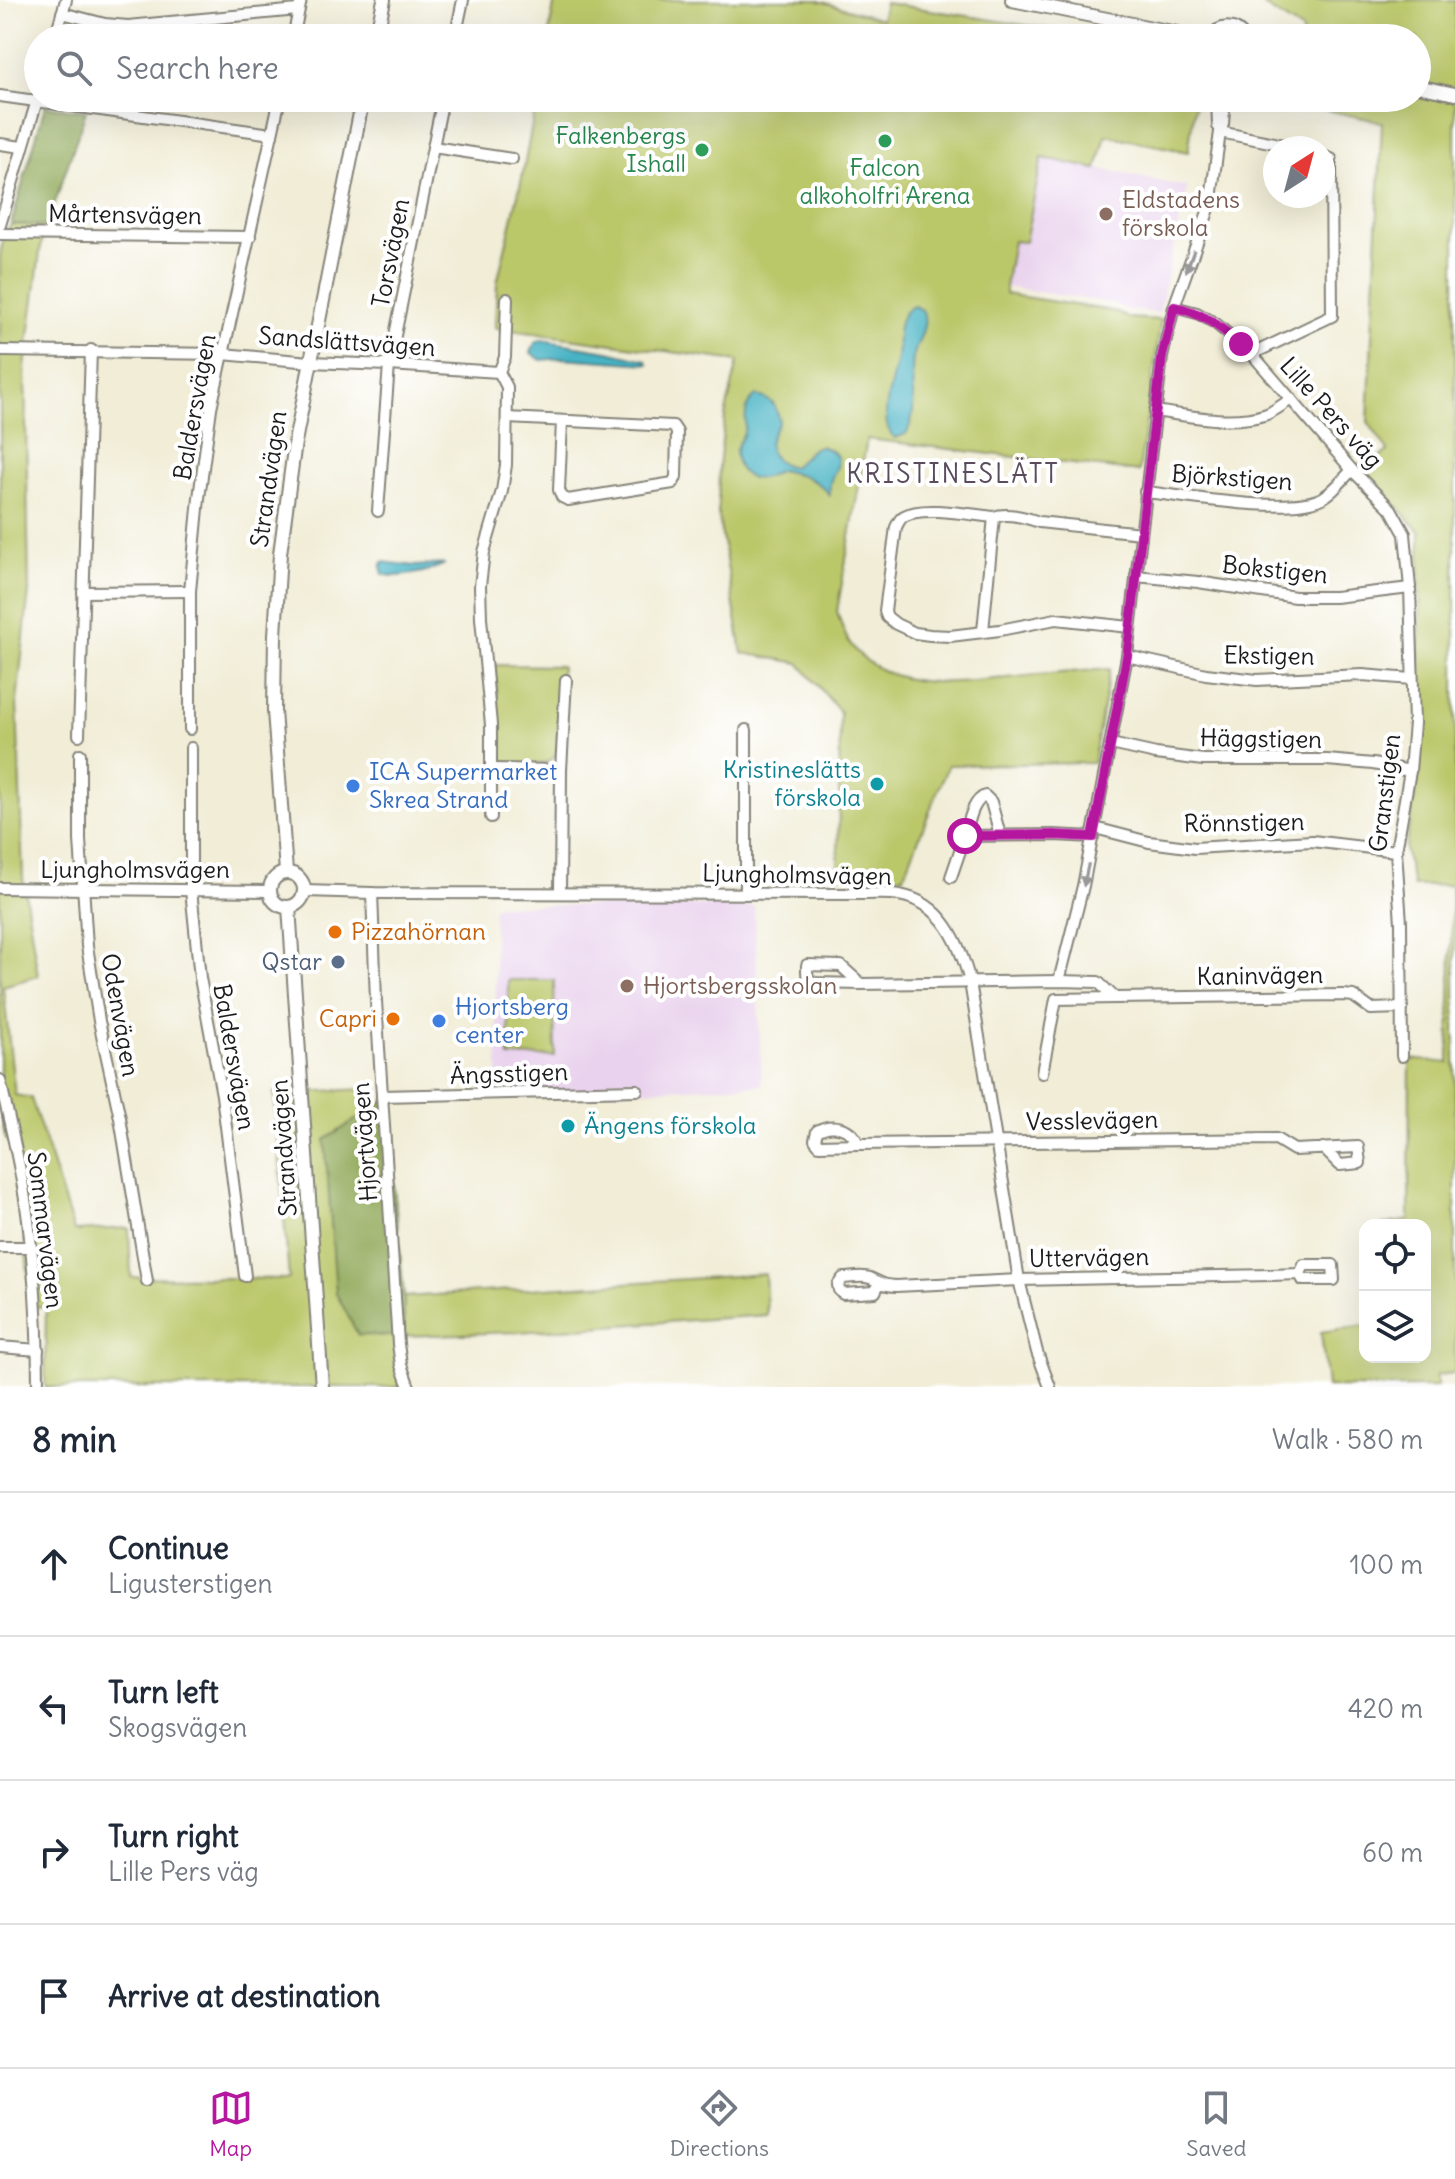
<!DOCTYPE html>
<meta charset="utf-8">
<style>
body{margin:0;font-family:Delius,sans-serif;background:#f2f2f3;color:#1f2937}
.controls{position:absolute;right:24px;bottom:24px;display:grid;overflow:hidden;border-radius:16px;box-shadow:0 8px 32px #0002}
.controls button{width:72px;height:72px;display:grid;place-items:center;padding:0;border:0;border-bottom:2px solid #e0e1e3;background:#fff;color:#1f2937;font:40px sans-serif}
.compass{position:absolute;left:1263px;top:136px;width:72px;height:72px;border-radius:50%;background:#fff;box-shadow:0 8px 32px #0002;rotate:36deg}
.stop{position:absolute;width:24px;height:24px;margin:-18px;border:6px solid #b5179e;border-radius:50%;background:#fff}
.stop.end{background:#b5179e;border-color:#fff;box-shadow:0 2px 8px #0008}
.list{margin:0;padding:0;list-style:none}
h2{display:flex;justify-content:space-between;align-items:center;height:104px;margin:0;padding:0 32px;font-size:34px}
h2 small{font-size:26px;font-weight:400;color:#747a83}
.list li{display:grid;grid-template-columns:52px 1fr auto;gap:24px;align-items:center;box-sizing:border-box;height:144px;padding:0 32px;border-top:2px solid #e0e1e3}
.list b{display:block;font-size:30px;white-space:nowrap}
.list p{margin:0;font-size:26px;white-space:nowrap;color:#747a83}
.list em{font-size:26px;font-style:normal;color:#747a83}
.icon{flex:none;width:44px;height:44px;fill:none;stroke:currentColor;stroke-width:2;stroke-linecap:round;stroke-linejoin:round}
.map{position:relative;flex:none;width:1455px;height:1387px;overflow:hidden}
.search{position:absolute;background:#fff;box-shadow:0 8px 32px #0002;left:24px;right:24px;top:24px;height:88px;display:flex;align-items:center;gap:20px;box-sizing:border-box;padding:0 28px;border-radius:44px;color:#747a83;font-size:30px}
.sheet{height:680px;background:#fff}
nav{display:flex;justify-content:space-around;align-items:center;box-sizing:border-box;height:112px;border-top:2px solid #e0e1e3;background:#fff;font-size:22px;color:#747a83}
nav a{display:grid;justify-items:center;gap:4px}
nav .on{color:#b5179e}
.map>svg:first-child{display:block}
.built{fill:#e9d2ed}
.green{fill:#bbc86a;stroke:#6c7243;stroke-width:2;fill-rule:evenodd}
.forest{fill:#94ac5e;stroke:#58643d;stroke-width:2}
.water{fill:#47b3c4;stroke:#326870;stroke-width:2}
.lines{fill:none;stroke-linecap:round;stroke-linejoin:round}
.minor-casing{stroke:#86847a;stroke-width:14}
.tertiary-casing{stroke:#86847a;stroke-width:16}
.minor{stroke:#fff;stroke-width:10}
.tertiary{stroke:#fff;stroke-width:12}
.oneway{fill:#999}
.route{stroke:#b5179e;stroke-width:10}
.leisure-dot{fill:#2e9e5b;stroke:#fff;stroke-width:3}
.education-dot{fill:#8d6e63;stroke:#fff;stroke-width:3}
.culture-dot{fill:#0f9aa8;stroke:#fff;stroke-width:3}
.shop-dot{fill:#3f7fe0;stroke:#fff;stroke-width:3}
.food-dot{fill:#e8710a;stroke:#fff;stroke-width:3}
.service-dot{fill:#5c6f8a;stroke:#fff;stroke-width:3}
.labels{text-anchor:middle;stroke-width:8;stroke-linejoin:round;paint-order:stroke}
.leisure-label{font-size:24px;fill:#27864d;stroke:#fff;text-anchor:end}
.education-label{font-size:24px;fill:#785e54;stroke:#fff;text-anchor:start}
.street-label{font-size:24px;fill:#1c1c1c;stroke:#fff}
.culture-label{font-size:24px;fill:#0d838f;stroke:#fff;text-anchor:end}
.shop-label{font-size:24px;fill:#366cbe;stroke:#fff;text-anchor:start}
.food-label{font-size:24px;fill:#c56008;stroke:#fff;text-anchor:start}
.service-label{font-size:24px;fill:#4e5e75;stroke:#fff;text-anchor:end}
.neighbourhood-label{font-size:26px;letter-spacing:2px;fill:#5a4c5c;stroke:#fff}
</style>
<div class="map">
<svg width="1455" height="1387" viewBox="0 0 1455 1387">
<rect width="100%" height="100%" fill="#fff"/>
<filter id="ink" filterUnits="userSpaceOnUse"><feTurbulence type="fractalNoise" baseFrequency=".0125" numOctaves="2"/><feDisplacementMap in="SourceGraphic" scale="16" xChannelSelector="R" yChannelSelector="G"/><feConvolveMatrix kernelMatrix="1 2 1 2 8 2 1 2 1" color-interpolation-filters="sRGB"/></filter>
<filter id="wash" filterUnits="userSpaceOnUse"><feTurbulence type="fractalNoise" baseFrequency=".006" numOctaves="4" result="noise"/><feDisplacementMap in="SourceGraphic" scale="32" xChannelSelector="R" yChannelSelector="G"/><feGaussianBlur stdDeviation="1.8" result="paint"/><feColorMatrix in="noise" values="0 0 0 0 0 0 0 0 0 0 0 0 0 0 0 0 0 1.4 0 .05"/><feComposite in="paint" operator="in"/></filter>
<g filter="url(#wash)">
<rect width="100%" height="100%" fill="#f1edd7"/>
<g class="built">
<path d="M1042 157 1187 187 1159 313 1129 310 1111 303 1005 287 1013 241 1025 242Z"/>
<path d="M498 905 754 906 762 1085 637 1090 499 1100 493 908Z"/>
</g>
<g class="green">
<path d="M555 0H816L881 19 885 3 1107 38H548Z"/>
<path d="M1259 0H1455V1373L1437 1375V1387H1327L1321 1332 1365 1325V1357H1425V1225H1381L1409 1220 1410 1059 1449 1063 1452 885 1413 886 1405 849 1420 766V532L1363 469 1388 451 1368 422 1382 122 1271 98H1417V38H1301L1303 31 1259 3Z"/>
<path d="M537 98H1196L1188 152 1106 135 1097 169 1042 158 1025 242 1013 241 1005 287V294L1112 311 1129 318 1161 320 1139 472 867 439 837 611C842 627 846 642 859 654 899 694 967 681 1018 677 1049 674 1080 671 1110 669L1093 763 948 765 904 876H838L840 712 799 663 742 653 718 513 719 466 725 416 738 361 495 328 497 283 522 178ZM773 403C775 407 778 411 778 415 779 423 775 428 772 434 763 452 777 464 793 467L811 450 821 446C845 453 836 463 831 479 830 480 829 492 829 493 815 479 799 474 780 470L768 477 738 464C730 438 756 419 773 403Z"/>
<path d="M11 224 47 226 41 245 25 367 29 591 17 701 23 878 38 976 3 986 15 1095 31 1098 74 1231 129 1228 131 1277 289 1279 274 1093 367 1089 370 1111 325 1140 404 1336V1297L765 1274 767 1315 518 1332 404 1336 407 1387H45L46 1307 31 1306 24 1229 12 1147 5 1136 0 1108V255L3 240Z"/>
<path d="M495 665 561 666 557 753C549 770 522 763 506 763L501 757Z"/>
<path d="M508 980H554L555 1056 509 1057Z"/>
</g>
<g class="forest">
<path d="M70 19 104 26 105 38H65Z"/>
<path d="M45 106 86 111 47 226 11 224Z"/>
<path d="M386 1100 404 1297V1336L358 1335 336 1293 325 1140Z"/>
</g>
<g class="water">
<path d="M914 306 922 310C930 326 916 342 913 358 909 385 920 409 906 434L895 438C875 422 894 379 897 358 899 345 896 331 901 319 904 312 907 309 914 306Z"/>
<path d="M541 340 608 351 646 360 648 364 562 358 541 360 531 353 535 343Z"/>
<path d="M756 396C771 398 777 406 779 421 777 427 772 433 770 440 766 456 780 465 793 467L815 447C827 446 841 453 837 467 835 472 832 476 831 480 829 485 830 490 830 495 817 479 800 473 780 470 767 478 750 485 740 469 737 463 734 456 736 450 737 443 743 438 744 432 748 417 741 408 756 396Z"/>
<path d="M383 562 415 566 445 564C430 571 399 580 383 574L381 567Z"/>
</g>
</g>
<g filter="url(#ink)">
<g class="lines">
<defs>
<g id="minor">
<path d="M62 13 105 24 128 26 298 10"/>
<path d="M55 38 66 0"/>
<path d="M293 38 301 0"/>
<path d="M455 38 463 0"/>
<path d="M0 96 272 134"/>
<path d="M1217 98 1218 126"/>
<path d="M1220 132 1299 148"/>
<path d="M0 144 22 147"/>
<path d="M433 147 512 159"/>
<path d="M0 225 38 97"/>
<path d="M0 234 250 237"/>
<path d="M1174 307 1197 313 1215 323 1252 354 1352 470 1391 509 1405 534 1410 588 1414 723 1410 771 1396 851 1401 923 1402 1056"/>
<path d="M0 351 223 354 310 362 389 365 499 372"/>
<path d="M1252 354 1332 316 1331 159 1323 156"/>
<path d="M1155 411C1189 416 1230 425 1264 415 1274 412 1282 405 1291 399"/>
<path d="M507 418 673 426 677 432 676 477 673 483 568 500 562 497 559 490 562 421"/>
<path d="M1145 492C1185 496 1286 514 1320 499 1332 494 1343 479 1352 470"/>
<path d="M378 511 389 365 443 98"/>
<path d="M1136 576 1198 582 1295 597H1335L1410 588"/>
<path d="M83 592 190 591"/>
<path d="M1130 627 1056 619 1000 630 950 636 930 635 915 633 896 624 887 617 885 611 896 527C899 522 899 519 904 516 923 505 972 515 994 517 1007 512 1025 517 1039 522L1141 533"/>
<path d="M983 631 994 517"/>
<path d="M1127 656 1206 674 1257 680 1362 675 1412 679"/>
<path d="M190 729V591L199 498 211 408 280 98"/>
<path d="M746 730V894"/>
<path d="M79 735 91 350"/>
<path d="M1111 744 1156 754 1203 760H1327L1373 764 1410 771"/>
<path d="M191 748V890L200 978 222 1095 245 1276"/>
<path d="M80 754V840L87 946 99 1021 120 1118 147 1281"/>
<path d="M491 769 561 770"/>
<path d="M491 817V725L481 618 480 586 484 552 502 491 506 465 507 387 499 372 505 357 507 299"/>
<path d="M1095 828 1149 842 1195 848 1312 841 1396 851"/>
<path d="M965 836C969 823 972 801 985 796L991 802 1000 835"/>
<path d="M951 877 965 836 1054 835 1093 837"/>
<path d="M0 888 270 891"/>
<path d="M305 891 372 893 867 894C878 894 889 893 899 895 943 902 960 944 970 982L1019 1280 1037 1352 1050 1387"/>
<path d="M372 893 376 1001 398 1344 401 1365 409 1387"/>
<path d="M560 893 561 770 566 680"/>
<path d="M1059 981 1083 886 1127 656 1162 357 1174 307 1210 206 1220 132 1223 124 1225 98"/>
<path d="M861 984 815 983C806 980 807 974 807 965L841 966 861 984 1059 981 1098 982 1115 998 1344 995 1353 996 1371 1009 1402 1008"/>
<path d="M1042 1073 1056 999 1115 998"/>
<path d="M0 1080C11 1127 22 1173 28 1220 35 1275 38 1332 38 1387"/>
<path d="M382 1096 637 1090"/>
<path d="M858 1144 819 1145 815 1140 817 1131C832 1122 852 1127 858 1144L1276 1139 1294 1150 1358 1147 1360 1163 1340 1165 1323 1148"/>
<path d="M0 1247H30"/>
<path d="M879 1284 875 1292 843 1294 839 1290 838 1285 843 1278C851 1278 862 1275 870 1278 882 1283 881 1285 896 1286L1019 1280 1270 1275 1300 1274 1304 1265H1333L1334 1280H1303L1300 1274"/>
<path d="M0 1347 38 1350"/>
</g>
<g id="tertiary">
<path d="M1012 0 1202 38"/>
<path d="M376 38 384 0"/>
<path d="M1211 38C1220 25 1235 25 1244 38"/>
<path d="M1417 86 1455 94"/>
<path d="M286 872 274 711 275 635 280 554 295 442 363 98"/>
<circle cx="287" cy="890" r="17"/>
<path d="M289 907 322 1387"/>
</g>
</defs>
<use href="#minor" class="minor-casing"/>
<use href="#tertiary" class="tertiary-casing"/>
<use href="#minor" class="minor"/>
<use href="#tertiary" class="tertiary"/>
</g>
<defs><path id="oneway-solid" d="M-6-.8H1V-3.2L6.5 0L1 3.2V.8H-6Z" transform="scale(2)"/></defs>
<g class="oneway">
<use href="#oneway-solid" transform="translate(1190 261) rotate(110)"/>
<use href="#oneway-solid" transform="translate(1086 875) rotate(102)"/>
</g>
</g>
<g class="lines" filter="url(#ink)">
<path class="route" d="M965 836 1054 835 1093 837 1127 656 1162 357 1174 307C1202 312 1220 327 1241 344"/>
</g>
<g class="leisure-dot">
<circle cx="885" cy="141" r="8"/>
<circle cx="702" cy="150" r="8"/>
</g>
<g class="education-dot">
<circle cx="1106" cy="214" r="8"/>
<circle cx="627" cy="986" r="8"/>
</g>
<g class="culture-dot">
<circle cx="877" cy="784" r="8"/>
<circle cx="568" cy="1126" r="8"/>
</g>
<g class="shop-dot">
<circle cx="353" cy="786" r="8"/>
<circle cx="439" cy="1021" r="8"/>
</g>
<g class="food-dot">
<circle cx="335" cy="932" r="8"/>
<circle cx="393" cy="1019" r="8"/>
</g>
<circle class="service-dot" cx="338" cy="962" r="8"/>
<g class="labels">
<g class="leisure-label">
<text x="686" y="144">Falkenbergs<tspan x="686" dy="28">Ishall</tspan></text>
<text x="885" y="176" text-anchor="middle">Falcon<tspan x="885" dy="28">alkoholfri Arena</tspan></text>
</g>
<g class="education-label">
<text x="1122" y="208">Eldstadens<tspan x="1122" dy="28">förskola</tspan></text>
<text x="643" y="994">Hjortsbergsskolan</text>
</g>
<g class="street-label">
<text transform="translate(125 215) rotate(1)" y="8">Mårtensvägen</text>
<text transform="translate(391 253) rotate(-79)" y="8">Torsvägen</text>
<text transform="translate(347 342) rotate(4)" y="8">Sandslättsvägen</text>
<text transform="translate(195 407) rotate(-80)" y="8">Baldersvägen</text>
<text transform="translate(1331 413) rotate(48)" y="8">Lille Pers väg</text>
<text transform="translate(1232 478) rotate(4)" y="8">Björkstigen</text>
<text transform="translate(269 479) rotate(-82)" y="8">Strandvägen</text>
<text transform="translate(1275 570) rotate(6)" y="8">Bokstigen</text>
<text transform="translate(1269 656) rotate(1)" y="8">Ekstigen</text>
<text transform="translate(1261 739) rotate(1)" y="8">Häggstigen</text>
<text transform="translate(1385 793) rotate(-83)" y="8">Granstigen</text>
<text transform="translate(1244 823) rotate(-1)" y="8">Rönnstigen</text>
<text x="135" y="878">Ljungholmsvägen</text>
<text transform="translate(797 875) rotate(1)" y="8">Ljungholmsvägen</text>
<text transform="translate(1260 976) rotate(-1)" y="8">Kaninvägen</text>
<text transform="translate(120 1015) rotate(80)" y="8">Odenvägen</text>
<text transform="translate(234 1057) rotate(80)" y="8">Baldersvägen</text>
<text transform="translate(509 1074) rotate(-2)" y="8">Ängsstigen</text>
<text transform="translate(1092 1121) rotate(-1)" y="8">Vesslevägen</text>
<text transform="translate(365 1142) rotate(-94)" y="8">Hjortvägen</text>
<text transform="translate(284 1148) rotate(-94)" y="8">Strandvägen</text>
<text transform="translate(45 1230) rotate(83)" y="8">Sommarvägen</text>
<text transform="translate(1089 1258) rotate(-1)" y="8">Uttervägen</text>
</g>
<g class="culture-label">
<text x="861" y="778">Kristineslätts<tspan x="861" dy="28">förskola</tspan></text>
<text x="584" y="1134" text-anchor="start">Ängens förskola</text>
</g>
<g class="shop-label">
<text x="369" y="780">ICA Supermarket<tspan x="369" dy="28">Skrea Strand</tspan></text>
<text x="455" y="1015">Hjortsberg<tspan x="455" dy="28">center</tspan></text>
</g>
<g class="food-label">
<text x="351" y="940">Pizzahörnan</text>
<text x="377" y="1027" text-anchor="end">Capri</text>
</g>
<g class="service-label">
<text x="322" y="970">Qstar</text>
</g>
<g class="neighbourhood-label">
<text x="953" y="483">KRISTINESLÄTT</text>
</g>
</g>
</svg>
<div class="controls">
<button><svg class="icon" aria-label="locate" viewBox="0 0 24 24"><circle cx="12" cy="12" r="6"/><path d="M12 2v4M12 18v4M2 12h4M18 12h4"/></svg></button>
<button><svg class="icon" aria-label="layers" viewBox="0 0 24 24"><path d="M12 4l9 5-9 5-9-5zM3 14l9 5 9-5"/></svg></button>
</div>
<svg class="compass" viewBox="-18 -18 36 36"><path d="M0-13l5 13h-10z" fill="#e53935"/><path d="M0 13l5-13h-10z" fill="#747a83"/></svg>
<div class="stop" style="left:965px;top:836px"></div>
<div class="stop end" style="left:1241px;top:344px"></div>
<div class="search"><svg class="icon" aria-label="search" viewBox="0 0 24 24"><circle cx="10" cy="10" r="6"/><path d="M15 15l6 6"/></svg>Search here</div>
</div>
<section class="sheet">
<h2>8 min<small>Walk · 580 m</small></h2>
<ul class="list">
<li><svg class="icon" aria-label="ahead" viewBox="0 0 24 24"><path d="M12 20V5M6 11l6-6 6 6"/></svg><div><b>Continue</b><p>Ligusterstigen</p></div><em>100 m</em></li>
<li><svg class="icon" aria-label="left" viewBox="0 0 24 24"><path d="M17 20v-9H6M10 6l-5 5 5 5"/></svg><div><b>Turn left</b><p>Skogsvägen</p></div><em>420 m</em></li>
<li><svg class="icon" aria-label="right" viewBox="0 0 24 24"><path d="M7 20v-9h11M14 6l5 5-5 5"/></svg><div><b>Turn right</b><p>Lille Pers väg</p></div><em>60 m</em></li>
<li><svg class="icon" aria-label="arrive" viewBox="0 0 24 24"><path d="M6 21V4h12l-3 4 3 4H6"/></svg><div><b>Arrive at destination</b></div></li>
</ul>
</section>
<nav>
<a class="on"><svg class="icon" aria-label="map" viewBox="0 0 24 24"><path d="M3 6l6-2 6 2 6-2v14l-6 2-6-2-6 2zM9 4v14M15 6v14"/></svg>Map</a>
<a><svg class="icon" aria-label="directions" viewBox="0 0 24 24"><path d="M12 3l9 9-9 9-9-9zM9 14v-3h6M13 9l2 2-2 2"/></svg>Directions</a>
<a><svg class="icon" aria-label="saved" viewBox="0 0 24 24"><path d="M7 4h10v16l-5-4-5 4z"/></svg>Saved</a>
</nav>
